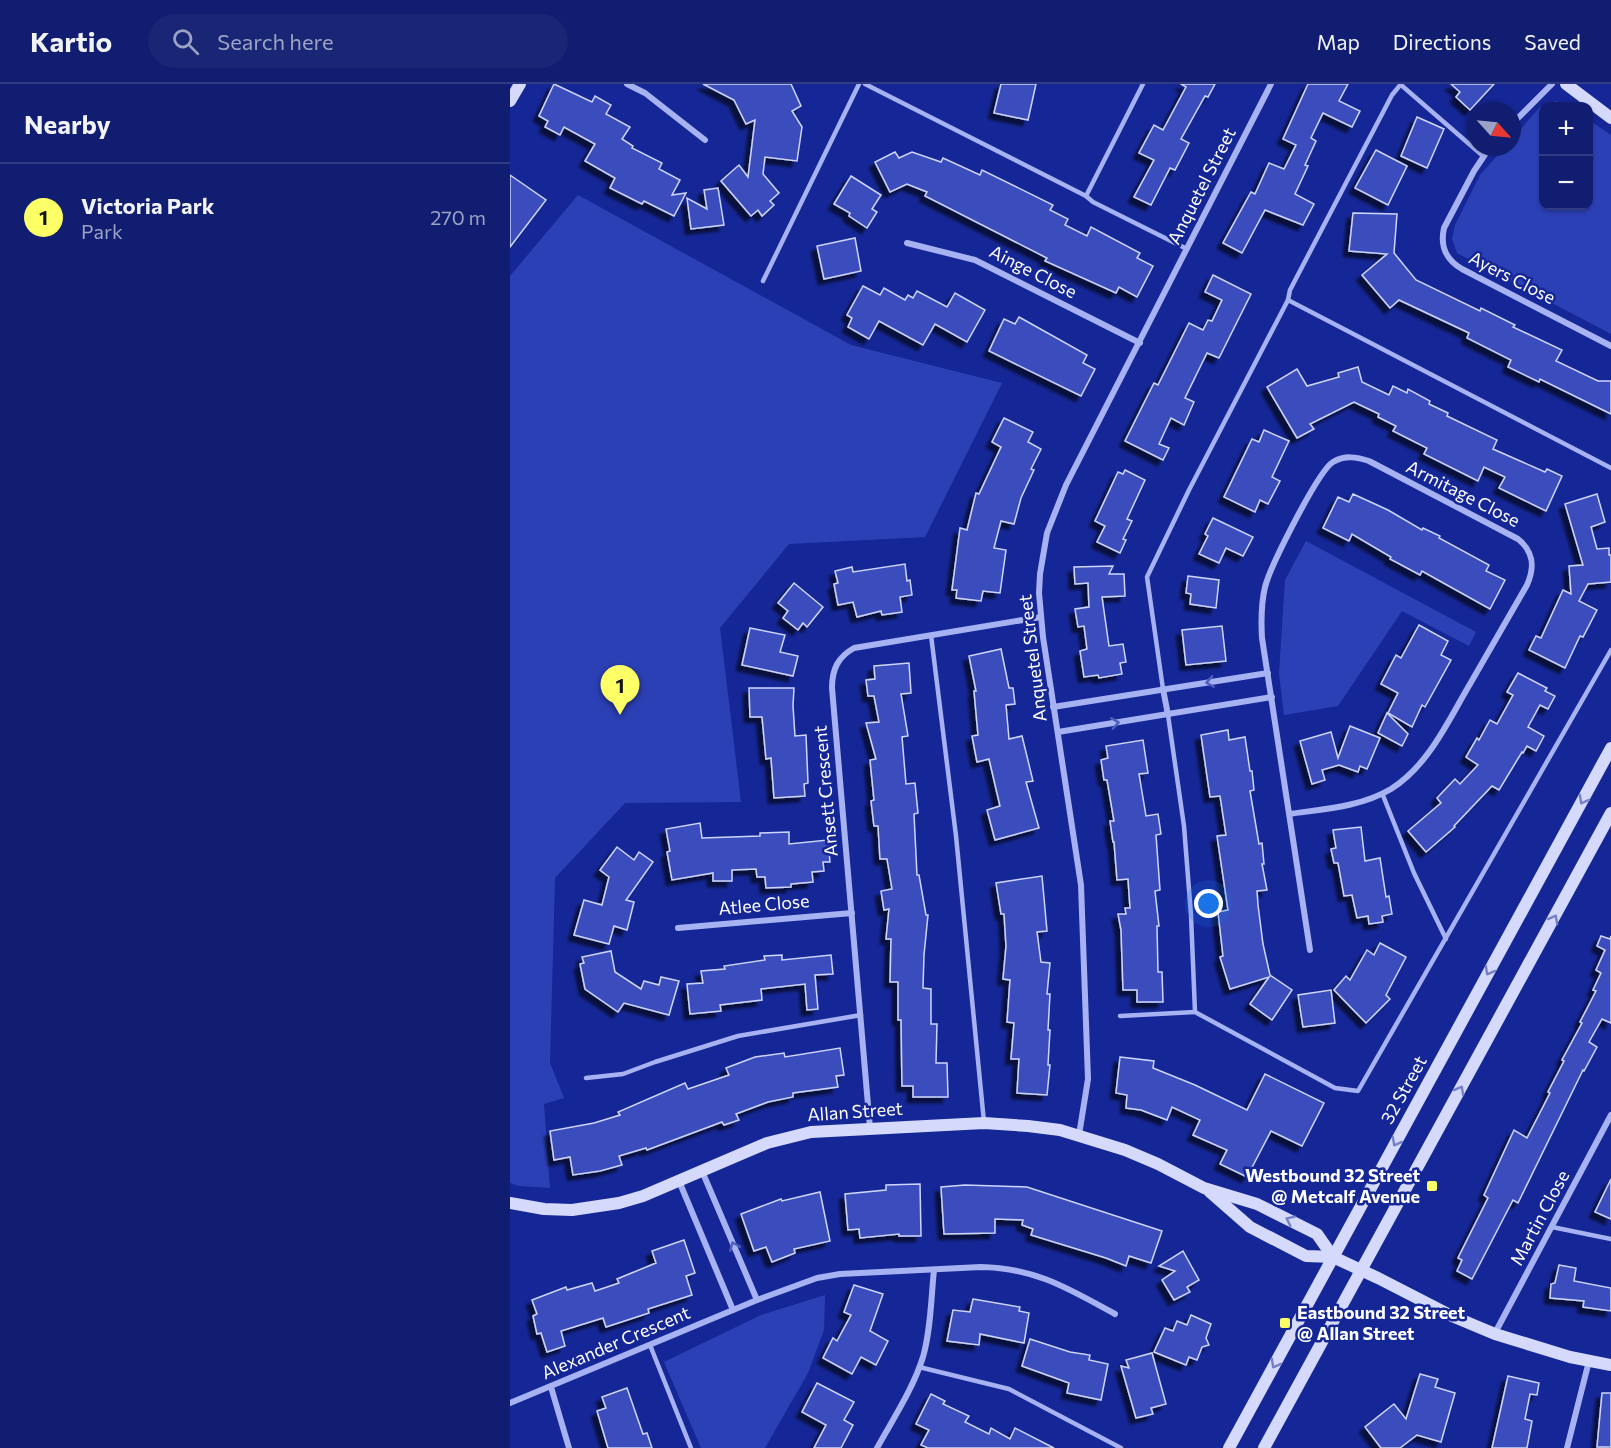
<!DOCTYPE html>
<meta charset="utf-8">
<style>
body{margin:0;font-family:Commissioner,sans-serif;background:#192675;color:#f1f3f6}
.controls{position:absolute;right:18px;top:18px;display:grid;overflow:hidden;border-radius:12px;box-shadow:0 2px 4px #0004}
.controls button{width:54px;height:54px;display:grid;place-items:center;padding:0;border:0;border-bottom:2px solid #303b83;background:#101d70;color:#f1f3f6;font:30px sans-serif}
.compass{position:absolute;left:957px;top:18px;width:54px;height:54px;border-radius:50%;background:#101d70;box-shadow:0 2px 4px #0004;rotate:117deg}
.you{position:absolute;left:699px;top:820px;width:21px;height:21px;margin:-15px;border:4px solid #fff;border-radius:50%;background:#1a73e8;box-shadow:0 0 0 9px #1a73e833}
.badge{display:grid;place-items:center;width:39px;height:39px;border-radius:50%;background:#fdff67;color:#111;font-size:20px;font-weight:700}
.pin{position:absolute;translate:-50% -50px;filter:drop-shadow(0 2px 3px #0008)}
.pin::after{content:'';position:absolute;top:32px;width:21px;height:18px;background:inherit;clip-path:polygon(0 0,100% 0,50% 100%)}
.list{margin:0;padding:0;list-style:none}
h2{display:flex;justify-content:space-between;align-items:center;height:78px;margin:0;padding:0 24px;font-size:26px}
h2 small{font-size:20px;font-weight:400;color:#9ca2c3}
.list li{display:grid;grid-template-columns:39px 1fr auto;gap:18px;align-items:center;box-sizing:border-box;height:108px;padding:0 24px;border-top:2px solid #303b83}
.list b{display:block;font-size:22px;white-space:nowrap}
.list p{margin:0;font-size:20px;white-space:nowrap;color:#9ca2c3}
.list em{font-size:20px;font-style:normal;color:#9ca2c3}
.icon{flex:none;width:33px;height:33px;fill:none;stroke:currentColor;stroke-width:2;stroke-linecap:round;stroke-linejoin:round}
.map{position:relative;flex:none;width:1101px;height:1364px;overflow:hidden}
header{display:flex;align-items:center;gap:36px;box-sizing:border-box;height:84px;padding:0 30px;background:#101d70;border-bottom:2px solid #303b83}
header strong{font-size:28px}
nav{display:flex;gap:33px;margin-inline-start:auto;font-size:21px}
.search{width:420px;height:54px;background:#192675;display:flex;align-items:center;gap:15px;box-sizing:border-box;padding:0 21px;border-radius:33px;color:#9ca2c3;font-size:22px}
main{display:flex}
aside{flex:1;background:#101d70}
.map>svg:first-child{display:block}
.green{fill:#2c40b6}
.building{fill:#3a4dbc;stroke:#ced5fc;stroke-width:1.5;filter:url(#shadow)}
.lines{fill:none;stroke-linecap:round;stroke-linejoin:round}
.lane{stroke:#a7b2f2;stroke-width:4.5}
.street{stroke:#a7b2f2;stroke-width:6}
.secondary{stroke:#d5dafc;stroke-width:12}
.oneway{stroke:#4f5fbb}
.oneway2{stroke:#7580c9}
.poi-dot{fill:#fdff67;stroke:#152796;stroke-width:2}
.labels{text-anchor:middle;stroke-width:5;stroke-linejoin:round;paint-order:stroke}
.street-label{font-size:18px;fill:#fff;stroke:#152796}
.poi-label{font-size:18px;font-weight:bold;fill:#fff;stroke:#152796;text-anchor:end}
</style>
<header>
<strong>Kartio</strong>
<div class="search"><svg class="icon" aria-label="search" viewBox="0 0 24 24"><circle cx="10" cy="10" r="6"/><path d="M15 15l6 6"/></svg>Search here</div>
<nav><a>Map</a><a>Directions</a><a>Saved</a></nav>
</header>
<main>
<aside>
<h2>Nearby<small></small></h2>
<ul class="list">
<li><span class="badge">1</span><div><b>Victoria Park</b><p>Park</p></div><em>270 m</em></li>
</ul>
</aside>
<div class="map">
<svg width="1101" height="1364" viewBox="0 0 1101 1364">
<defs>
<filter id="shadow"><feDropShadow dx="-5.5" dy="5.5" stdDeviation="1.5" flood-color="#0009"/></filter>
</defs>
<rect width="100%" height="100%" fill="#152796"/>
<g class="green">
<path d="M1047 17 1056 22H1034V122H1078L1079 36 1101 51V250L947 169 942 155 945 141 970 91 995 63H1002V55L1030 23Z"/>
<path d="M68 111 341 261 492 299 415 453 279 460 210 544 231 718 115 719 45 794 40 979 54 1014 34 1020 40 1104 9 1102 0 1099V192Z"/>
<path d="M796 457 966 548 959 562 892 527 828 622 774 631 769 590 775 496Z"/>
<path d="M315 1211 314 1246 298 1289 255 1364H191L154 1278 251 1231Z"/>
</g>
<g class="building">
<path d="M44 0 82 18 85 12 101 21 96 30 120 43 112 55 123 62 122 64 152 79 149 85 170 96 162 111 176 109 164 132 134 117 132 120 100 104 105 94 75 77 85 60 54 43 50 51 35 43 38 37 29 32Z"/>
<path d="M193 0H281L291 22 282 27 292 43 287 77 255 73 253 90 269 109 260 117 264 121 252 132 248 126 241 132 211 97 229 81 238 93 245 36 236 40 224 16Z"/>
<path d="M491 0H526L518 36 484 29Z"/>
<path d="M671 0H705L698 13 695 12 671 55 679 59 665 86 660 84 641 121 624 113 644 76 629 69 644 41 653 46 676 3Z"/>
<path d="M798 0H838L829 17 850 27 842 43 813 29 801 54 806 57 795 81 798 82 785 110 804 120 793 141 755 126 732 169 713 159 741 108 745 110 759 79 774 85 786 61 773 55Z"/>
<path d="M941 0H984L960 26 946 13 950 8Z"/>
<path d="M907 33 934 45 917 84 891 72Z"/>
<path d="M866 66 897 82 878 121 845 104Z"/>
<path d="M385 68 389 74 402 68 431 78 433 74 470 91 472 86 543 121 540 126 558 135 555 141 577 152 581 143 630 169 627 174 643 182 627 213 609 203 606 209 535 177 537 174 415 112 417 108 397 100 380 108 365 78Z"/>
<path d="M0 91 36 116 0 163Z"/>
<path d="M341 92 371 111 362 125 367 128 357 144 339 132 340 129 324 120Z"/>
<path d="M208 104 214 141 181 145 177 114 197 125 194 106Z"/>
<path d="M843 129 887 130 884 169 906 196 970 227 971 224 1005 241 1003 243 1052 266 1046 277 1088 297H1101V330L1030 295 1029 298 998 283 1001 276 957 254 959 249 889 216 880 224 852 191 877 170 839 167Z"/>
<path d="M345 154 351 187 314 195 307 162Z"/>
<path d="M703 191 741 210 709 274 697 269 675 314 684 318 674 341 661 334 649 360 659 364 653 376 615 357 644 299 648 301 679 239 693 246 698 236 702 237 712 216 695 208Z"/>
<path d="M353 202 370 211 374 204 395 216 398 211 403 214 407 207 437 223 445 209 475 226 457 258 425 240 413 261 369 237 359 255 338 243 342 234 337 231Z"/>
<path d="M509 233 577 271 573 279 585 285 571 312 479 267 494 235 505 240Z"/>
<path d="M848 283 852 298 879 311 883 302 897 309 898 305 920 317 919 320 938 329 937 332 987 356 983 365 1035 388 1037 385 1052 392 1036 427 989 404 995 393 974 383 968 397 914 370 917 364 883 347 886 342 868 333 869 330 844 318 800 340 804 345 787 354 757 303 787 285 797 302 829 293 828 289Z"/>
<path d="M494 334 523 348 518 358 531 365 521 385 524 386 511 414 504 440 491 437 484 464 496 466 490 509 473 507 471 517 446 514 447 506H442L450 444 457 446 466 409 469 410 491 363 482 358Z"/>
<path d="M754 346 779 357 762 393 770 397 758 420 750 416 745 428 714 413 742 355 749 358Z"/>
<path d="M615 386 635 396 617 435 622 437 613 455 616 456 610 469 587 458 595 442 585 437 608 388 613 390Z"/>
<path d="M843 410 878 426 912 446 913 444 930 452 929 454 979 481 976 487 995 496 980 525 912 487 910 491 880 475 881 473 842 450 839 457 813 444 828 413 839 418Z"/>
<path d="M1087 410 1095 438 1081 443 1087 465 1099 464V471H1101V498L1078 500 1069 517 1087 526 1073 553 1070 552 1055 584 1019 566 1026 552 1031 554 1053 506 1061 510 1059 482 1073 481 1055 420Z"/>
<path d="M703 434 743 453 733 472 716 464 709 479 689 470 698 452 695 450Z"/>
<path d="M395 480 397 497 400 496 402 511 390 513 392 528 372 531 371 527 347 533 343 518 328 521 324 500 328 499 325 487 342 483 343 488Z"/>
<path d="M603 482 599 490H614L615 512 592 513 599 562 613 560 616 578 610 579 612 590 589 594 588 591 574 593 570 567 577 565 574 542 568 543 565 525 579 523 578 499 565 500 564 483Z"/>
<path d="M678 492 709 496 706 524 680 520 681 510 676 509Z"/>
<path d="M284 499 313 523 297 543 293 539 288 546 273 534 278 527 268 519Z"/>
<path d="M909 541 938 557 931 571 941 576 915 623 912 621 902 643 878 629 888 609 871 600 886 571 891 574Z"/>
<path d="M712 542 716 577 676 581 672 546Z"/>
<path d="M240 544 275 551 270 568 288 572 283 592 232 581Z"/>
<path d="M491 565 499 604H503L505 620 496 621 499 655 512 652 523 697 516 698 529 744 485 756 477 726 490 722 479 675 467 678 462 652 468 651 464 607H466L459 572Z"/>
<path d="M399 579 401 609 391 610 398 652 392 653 396 700 405 699 408 729 404 730 407 791H409L416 831H418L414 871 413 904 421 905V940H427L426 979H437L438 1013H403V1002H392L391 936H388V898H380L381 855H376L379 825 374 826 371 807 382 805 377 775H370L368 742H364L361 717 364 716 360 676 366 675 356 639 369 638 364 612H358L356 596 365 595 364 582Z"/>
<path d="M1008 589 1037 604 1035 607 1045 612 1038 625 1030 621 1018 643 1034 652 1026 667 1017 662 1013 669 1012 668 989 706 982 702 944 742 945 743 916 768 898 747 931 719 927 714 945 695 950 700 968 681 956 673 967 654 969 656 980 636 987 640 1003 611 997 608Z"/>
<path d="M239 604H284L283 622 285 652 296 651 298 699 294 700 295 712 264 714 261 674 256 675 252 633H240Z"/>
<path d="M877 629 898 650 892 662 868 649Z"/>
<path d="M840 642 870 654 857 685 850 682 848 688 829 681 812 686 815 696 802 700 790 657 821 648 828 674Z"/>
<path d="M718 646 719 656 735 653 740 687H742L744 706 740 707 749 760 752 759 754 780H752L757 806 747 807 748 821 753 860 760 891 782 906 762 936 740 920 759 893 720 905 710 873 713 872 708 828 718 826 707 752 716 751 710 712 700 713 691 651Z"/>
<path d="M633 656 638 689 629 690 636 732 648 730 651 750 646 751 650 806 645 807 649 842H647L648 888H652L653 918H627V906H613L611 846 608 830H616L615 824H620L618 795 607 796 604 758H603L600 737H604L597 696H594L591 676 598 674 596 662Z"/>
<path d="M190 739 192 754 250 752V749L279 748V760L318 756 320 778H313L314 787 302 788 303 798 281 800V803L256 804 255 793H247L246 785 222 786V797H203V789L162 796 157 768 160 767 156 745Z"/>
<path d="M851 743 855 777 870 774 876 813 879 812 882 830 872 832 873 838 859 840 858 832 847 834 842 811 834 812 828 779H824L821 765 826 764 823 746Z"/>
<path d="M107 763 124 776 129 768 143 778 116 816 124 818 117 846 104 842 99 860 64 851 74 816 92 821 99 793 90 786Z"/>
<path d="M532 792 537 847 527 848 531 878 540 879 537 910H540L538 946H540L538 981H540L537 1011 507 1009 509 975H501L504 939 497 938 500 896 493 895 496 862 494 830H491L486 799Z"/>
<path d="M1091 852 1100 855 1101 852V939L1092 935 1079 958 1087 963 1074 987 1073 986 1008 1119 1003 1116 962 1195 947 1187 952 1176 948 1174 978 1114 974 1111 1004 1046 1017 1054 1040 1009 1038 1008 1054 977 1052 976 1072 939 1070 938 1086 907 1083 906 1091 889 1086 886 1095 866 1087 862Z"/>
<path d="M870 859 896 873 876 911 880 915 856 939 824 906 836 892 840 896 857 866 864 871Z"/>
<path d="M101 867 105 888 131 905 134 897 149 901 151 893 169 897 159 931 114 919 108 928 75 905 70 880 74 879 72 873Z"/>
<path d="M272 871V876L321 871 323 890 305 891 308 925 297 926 295 900 251 905 252 916 210 921 211 927 180 930 177 900 193 899 191 887 215 885 214 882 255 876 254 872Z"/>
<path d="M821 906 825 939 793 943 788 911Z"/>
<path d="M330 964 334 991 326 992 328 1003 283 1009V1013L258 1018 226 1030 229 1036 214 1041 212 1038 137 1066 136 1064 109 1072 112 1081 90 1087 63 1091 60 1073 44 1076 40 1047 84 1039 110 1031 108 1028 175 999 178 1005 219 991 216 984 245 973 274 969 275 973Z"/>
<path d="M610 973 644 977 643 984 685 1001 737 1026 755 990 814 1019 792 1062 761 1047 737 1093 710 1080 717 1066 683 1051 690 1036 662 1023 657 1036 631 1026 616 1024 617 1011 606 1009Z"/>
<path d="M1101 1095V1135L1085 1128Z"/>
<path d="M410 1100 411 1152H389V1150L350 1154 349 1145 338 1146 335 1110 376 1106V1101Z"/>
<path d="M455 1101 517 1103 652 1147 641 1179 619 1172 616 1182 596 1174 521 1151 523 1145 512 1141 513 1136 485 1135V1149L434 1150 431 1103Z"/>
<path d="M310 1108 320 1157 284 1165 285 1169 262 1178 256 1163 244 1167 231 1130 271 1115 272 1117Z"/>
<path d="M174 1156 185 1189 176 1192 182 1211 138 1225 139 1229 96 1243 93 1234 51 1247 55 1262 37 1268 31 1249 27 1250 23 1232 27 1230 22 1216 56 1203 57 1206 82 1199 85 1207 109 1199 107 1195 146 1179 142 1167Z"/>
<path d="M673 1167 689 1196 677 1203 680 1208 664 1216 652 1196 665 1187 649 1182Z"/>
<path d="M1049 1181 1066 1184 1064 1197 1101 1204V1227L1073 1223 1074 1217 1040 1214 1041 1200 1045 1199Z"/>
<path d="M344 1201 373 1210 360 1247 378 1257 366 1281 351 1273 342 1290 313 1274 323 1254 327 1257 341 1231 334 1228Z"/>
<path d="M463 1215 510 1223 509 1227 519 1229 514 1259 470 1250 469 1261 437 1257 443 1226 460 1228Z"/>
<path d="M681 1231 701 1240 696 1254 699 1261 692 1263 687 1276 679 1273 676 1281 644 1268 655 1244 663 1247 667 1237 677 1241Z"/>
<path d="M520 1255 560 1268 580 1271 579 1276 598 1280 591 1316 557 1309 559 1299 512 1282Z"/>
<path d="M642 1269 656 1320 641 1324 643 1330 626 1334 611 1282 619 1284 616 1276Z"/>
<path d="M910 1290 928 1295 925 1303 945 1309 931 1358 907 1351 890 1364H871L855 1343 884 1320 896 1335Z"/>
<path d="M998 1292 1029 1299 1027 1311 1020 1310 1015 1335 1022 1337 1017 1364H982Z"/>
<path d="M307 1299 344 1318 334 1336 343 1341 331 1364H304L316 1341 292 1328Z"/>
<path d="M117 1304 133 1350 137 1349 142 1364H98L87 1327 96 1324 92 1313Z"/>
<path d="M1092 1309H1101V1363H1087Z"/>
<path d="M421 1310 435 1317 433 1320 459 1332 455 1338 479 1350 481 1344 500 1355 505 1344 544 1364H418L411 1361 419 1346 406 1340Z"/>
</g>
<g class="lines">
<g class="lane">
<path d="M355 0 576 112 583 118 677 165"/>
<path d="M890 0 973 72"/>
<path d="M576 112 633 0"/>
<path d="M253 197 349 0"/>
<path d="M778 216 1101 384"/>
<path d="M421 551 446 752 474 1038"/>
<path d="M653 605 637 493 679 406 778 216 780 206 882 11 891 0"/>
<path d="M658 631 674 742 681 831 685 928 825 1004 848 1007 1101 566"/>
<path d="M872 709 904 789 936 855"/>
<path d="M610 932 685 928"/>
<path d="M76 994 113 990 145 978 228 952 351 931"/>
<path d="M1042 1143 1101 1155"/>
<path d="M140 1261 181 1364"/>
<path d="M409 1283 499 1305 611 1364"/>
</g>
<g class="street">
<path d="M117 0 135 9 195 56"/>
<path d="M1002 40 1042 0"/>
<path d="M980 63 964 87 934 144C930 162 935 175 952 185L1101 262"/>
<path d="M397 159 465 176 630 259"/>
<path d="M653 605 658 631"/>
<path d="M543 623 758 589"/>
<path d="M548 648 762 613"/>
<path d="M779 730C813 725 851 723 881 705 919 681 938 637 960 600 979 567 998 534 1017 501 1025 483 1024 468 1008 455L859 377C847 373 835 371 823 378 808 387 760 483 755 503 751 520 751 537 752 554L800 866"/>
<path d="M168 844 342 829"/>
<path d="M360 1044 322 604C322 585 328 573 344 564L531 533"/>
<path d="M569 1051 578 995 571 801 533 553 529 509 530 490 537 449 556 401 761 0"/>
<path d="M192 1087 247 1216"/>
<path d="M169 1097 223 1226"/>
<path d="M985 1249 1101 1031"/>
<path d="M41 1303 59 1364"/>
<path d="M0 1319 247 1216 307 1194 330 1190 471 1183C526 1184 559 1205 605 1230"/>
<path d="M367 1364C383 1335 403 1305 413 1273 421 1245 421 1214 424 1186"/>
<path d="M1057 1364 1079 1277"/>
</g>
<g class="secondary">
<path d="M1056 0 1101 34"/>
<path d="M0 17 10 0"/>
<path d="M700 1108 740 1143 796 1172 823 1173 868 1194 942 1232 985 1250 1060 1273 1101 1281"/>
<path d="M0 1119 34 1125 62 1126 109 1119 133 1112 257 1059 301 1048 474 1039 518 1042 550 1046 615 1066 648 1080 694 1104 747 1120 807 1150 823 1173"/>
<path d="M719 1364 1101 664"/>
<path d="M754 1364 1101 729"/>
</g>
</g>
<defs><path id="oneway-chevron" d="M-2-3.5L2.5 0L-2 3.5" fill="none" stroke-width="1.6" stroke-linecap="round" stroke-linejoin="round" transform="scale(1.5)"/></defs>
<g class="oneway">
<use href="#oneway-chevron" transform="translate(700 598) rotate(171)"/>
<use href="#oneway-chevron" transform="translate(605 639) rotate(-9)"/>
<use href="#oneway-chevron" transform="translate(224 1162) rotate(-113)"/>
</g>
<g class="oneway2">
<use href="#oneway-chevron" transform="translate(1073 716) rotate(119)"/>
<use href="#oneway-chevron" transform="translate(1044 835) rotate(-61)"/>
<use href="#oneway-chevron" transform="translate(979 887) rotate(119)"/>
<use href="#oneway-chevron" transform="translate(950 1006) rotate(-61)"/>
<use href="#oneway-chevron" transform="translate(886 1058) rotate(119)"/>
<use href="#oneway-chevron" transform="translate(780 1136) rotate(-154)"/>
<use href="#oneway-chevron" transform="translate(765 1280) rotate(119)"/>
</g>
<g class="poi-dot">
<rect x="916" y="1096" width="12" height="12" rx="3"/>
<rect x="769" y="1233" width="12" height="12" rx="3"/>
</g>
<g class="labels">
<g class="street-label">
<text transform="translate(692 102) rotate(-63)" y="6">Anquetel Street</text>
<text transform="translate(523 188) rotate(27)" y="6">Ainge Close</text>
<text transform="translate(1002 194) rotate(27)" y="6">Ayers Close</text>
<text transform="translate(953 410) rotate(27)" y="6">Armitage Close</text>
<text transform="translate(523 574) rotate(-97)" y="6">Anquetel Street</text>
<text transform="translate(316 707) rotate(-95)" y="6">Ansett Crescent</text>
<text transform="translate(254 821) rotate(-5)" y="6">Atlee Close</text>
<text transform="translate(894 1006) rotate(-61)" y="6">32 Street</text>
<text transform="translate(345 1028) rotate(-4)" y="6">Allan Street</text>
<text transform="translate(1030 1134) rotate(-62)" y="6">Martin Close</text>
<text transform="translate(106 1259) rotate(-23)" y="6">Alexander Crescent</text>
</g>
<g class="poi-label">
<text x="910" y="1098">Westbound 32 Street<tspan x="910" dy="21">@ Metcalf Avenue</tspan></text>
<text x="787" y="1235" text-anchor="start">Eastbound 32 Street<tspan x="787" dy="21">@ Allan Street</tspan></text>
</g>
</g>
</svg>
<div class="controls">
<button>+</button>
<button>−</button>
</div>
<svg class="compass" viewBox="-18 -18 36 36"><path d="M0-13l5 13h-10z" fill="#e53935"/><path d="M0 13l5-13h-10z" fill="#9ca2c3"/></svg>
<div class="you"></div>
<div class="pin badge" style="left:110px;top:631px">1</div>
</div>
</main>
